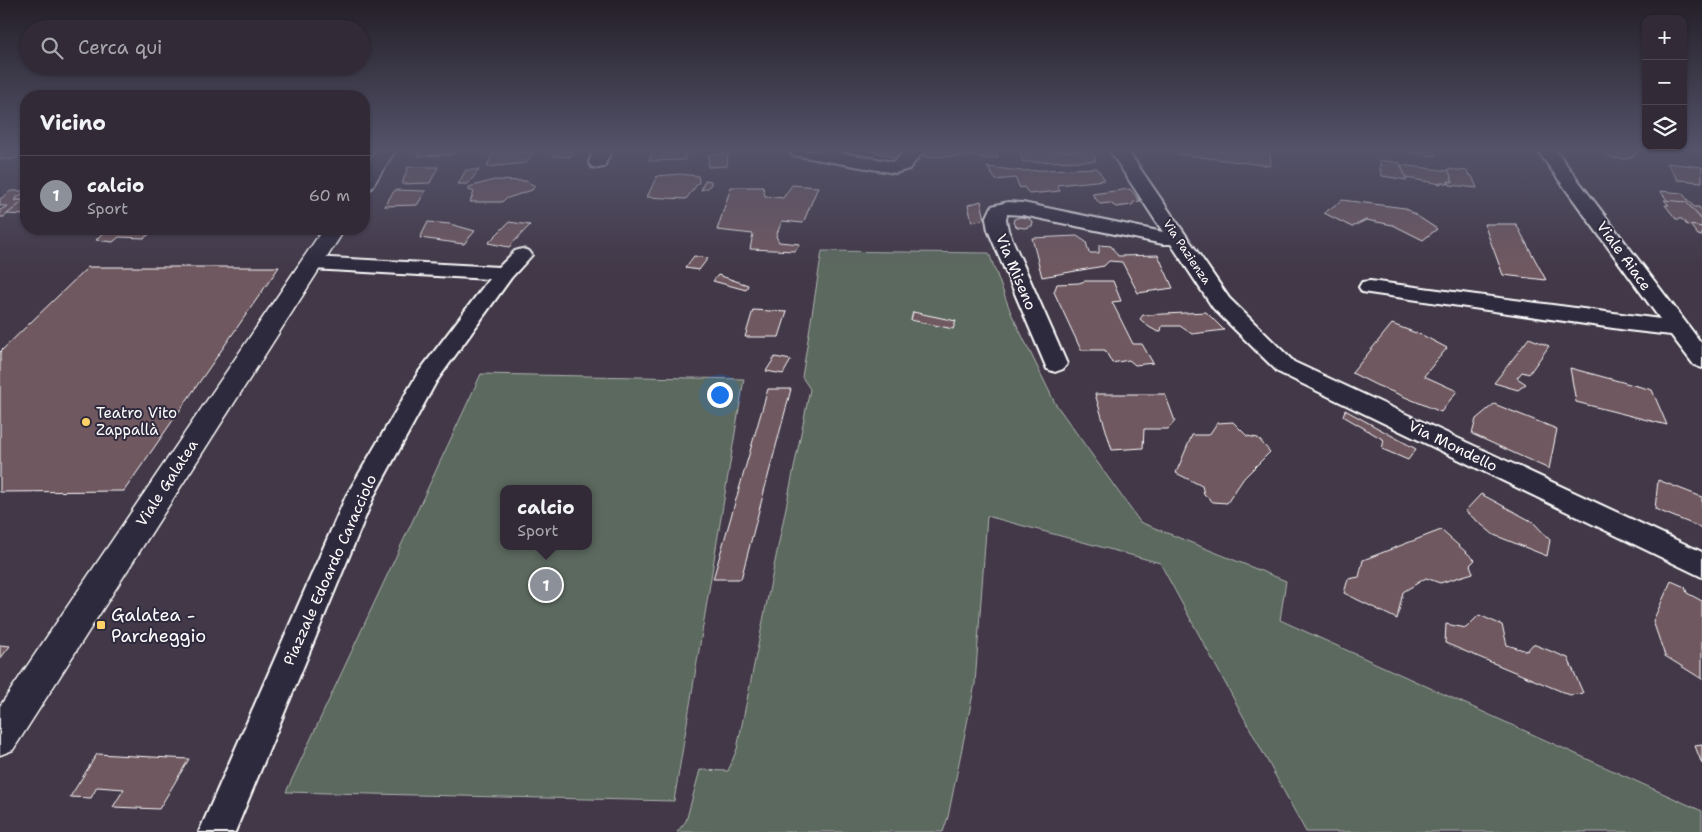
<!DOCTYPE html>
<html lang="it">
<meta charset="utf-8">
<style>
body{margin:0;font-family:"Shantell Sans",sans-serif;background:#3d3642;color:#f1f3f6}
.controls{position:absolute;right:15px;top:15px;display:grid;overflow:hidden;border-radius:10px;box-shadow:0 1px 4px #0004}
.controls button{width:45px;height:45px;display:grid;place-items:center;padding:0;border:0;border-bottom:1px solid #4d4651;background:#322a36;color:#f1f3f6;font:25px sans-serif}
.you{position:absolute;left:719px;top:394px;width:18px;height:18px;margin:-12px;border:4px solid #fff;border-radius:50%;background:#1a73e8;box-shadow:0 0 0 8px #1a73e833}
.badge{display:grid;place-items:center;width:32px;height:32px;border-radius:50%;background:#8c9099;color:#fff;font-size:16px;font-weight:700}
.pin{position:absolute;translate:-50% -50%;border:2px solid #fff;box-shadow:0 1px 5px #0006}
.popup{position:absolute;left:500px;top:485px;width:92px;height:65px;box-sizing:border-box;display:grid;place-content:center;border-radius:10px;background:#322a36;filter:drop-shadow(0 1px 4px #0005);font-size:16px;white-space:nowrap;color:#a8a7ad}
.popup b{font-size:19px;color:#f1f3f6}
.popup::after{content:'';position:absolute;left:50%;top:100%;margin-left:-10px;border:10px solid transparent;border-top-color:#322a36}
.list{margin:0;padding:0;list-style:none}
h2{display:flex;justify-content:space-between;align-items:center;height:65px;margin:0;padding:0 20px;font-size:21px}
h2 small{font-size:16px;font-weight:400;color:#a8a7ad}
.list li{display:grid;grid-template-columns:32px 1fr auto;gap:15px;align-items:center;box-sizing:border-box;height:80px;padding:0 20px;border-top:1px solid #4d4651}
.list b{display:block;font-size:19px;white-space:nowrap}
.list p{margin:0;font-size:16px;white-space:nowrap;color:#a8a7ad}
.list em{font-size:16px;font-style:normal;color:#a8a7ad}
.icon{flex:none;width:28px;height:28px;fill:none;stroke:currentColor;stroke-width:2;stroke-linecap:round;stroke-linejoin:round}
.map{position:relative;flex:none;width:1702px;height:832px;overflow:hidden}
.search{position:absolute;background:#322a36;box-shadow:0 1px 4px #0004;left:20px;top:20px;width:350px;height:55px;display:flex;align-items:center;gap:12px;box-sizing:border-box;padding:0 18px;border-radius:28px;color:#a8a7ad;font-size:19px}
.panel{position:absolute;background:#322a36;box-shadow:0 1px 4px #0004;left:20px;top:90px;width:350px;height:145px;border-radius:20px}
.map>svg:first-child{display:block}
.green{fill:#5c695f;stroke:#aeb4af;fill-rule:evenodd}
.building{fill:#6f5860;stroke:#fff}
.lines{fill:none;stroke-linecap:round;stroke-linejoin:round}
.street-casing{stroke:#fff;stroke-width:4}
.secondary-casing{stroke:#fff;stroke-width:3}
.street{fill:#2f2a3d;fill-rule:evenodd}
.secondary{fill:#2f2a3d;fill-rule:evenodd}
.poi-dot{fill:#ffd166;stroke:#2f2a3d;stroke-width:2}
.labels{text-anchor:middle;stroke-width:4;stroke-linejoin:round;paint-order:stroke}
.far-street-label{font-size:12px;fill:#fff;stroke:#2f2a3d}
.street-label{font-size:15px;fill:#fff;stroke:#2f2a3d}
.poi-label{font-size:15px;fill:#fff;stroke:#2f2a3d;text-anchor:start}
.near-poi-label{font-size:18px;fill:#fff;stroke:#2f2a3d;text-anchor:start}
</style>
<div class="map">
<svg width="1702" height="832" viewBox="0 0 1702 832">
<rect width="100%" height="100%" fill="#423848"/>
<filter id="ink" filterUnits="userSpaceOnUse"><feTurbulence type="fractalNoise" baseFrequency=".02" numOctaves="2"/><feDisplacementMap in="SourceGraphic" scale="10" xChannelSelector="R" yChannelSelector="G"/><feConvolveMatrix kernelMatrix="1 2 1 2 8 2 1 2 1" color-interpolation-filters="sRGB"/></filter>
<g filter="url(#ink)">
<g class="green">
<path d="M822 251 989 253 1011 313 1055 403 1140 522 1286 581 1280 620 1702 811V832H1306L1160 563 987 516 975 684 948 817 943 832H677L686 821 700 770 728 771 737 749 810 389 802 377Z"/>
<path d="M481 374 744 379 674 801 286 792ZM504 489H588V546H504Z"/>
</g>
<g class="building">
<path d="M0 151H25L14 159H0Z"/>
<path d="M422 151H456L450 155 419 156 417 153Z"/>
<path d="M543 151H575L570 157 554 156 552 153Z"/>
<path d="M652 151H685V160L649 161Z"/>
<path d="M872 151H903L899 159Z"/>
<path d="M924 151H996L998 157 985 159 977 156 925 157Z"/>
<path d="M1020 151H1092L1096 161 1023 162Z"/>
<path d="M1177 151 1270 152 1271 166 1177 154Z"/>
<path d="M1409 151H1434L1436 156 1410 152Z"/>
<path d="M1604 151H1635L1637 154H1633L1634 155 1626 159 1612 158Z"/>
<path d="M493 152H534L526 163 487 167Z"/>
<path d="M709 154H728L727 166 708 167Z"/>
<path d="M1379 160 1400 163 1407 180 1382 176 1379 166 1381 165Z"/>
<path d="M1667 163 1702 167V182L1678 180Z"/>
<path d="M1401 165 1449 171 1453 182 1448 181 1450 184 1440 182 1441 184 1406 178Z"/>
<path d="M408 167H438L430 183 402 184Z"/>
<path d="M987 167 1022 171 1097 168 1105 180 1057 185 1060 191 1029 194 1024 187 1020 188 1015 178 996 180Z"/>
<path d="M1448 169 1467 171 1469 175 1472 176 1477 188 1450 185 1448 181 1453 182Z"/>
<path d="M466 170H479L468 184H458Z"/>
<path d="M680 174 698 176 699 182 686 199 647 197 657 176Z"/>
<path d="M494 180 526 181 535 186 532 190 505 199 502 202H470L474 192 469 190V187Z"/>
<path d="M705 180 711 181V184L708 188 701 190Z"/>
<path d="M792 185 818 187 803 223 782 221 776 236 779 242 800 244 795 251 750 249 753 234 717 230 731 187H763L765 196 783 198Z"/>
<path d="M1130 189 1140 201 1134 202 1132 205 1116 207 1110 203 1100 204 1092 194Z"/>
<path d="M395 190 426 191 417 205 384 206Z"/>
<path d="M11 191H26L14 200H25L4 217H0V210L8 206H0V199Z"/>
<path d="M26 191 25 200H14Z"/>
<path d="M1660 191 1682 193 1694 207H1699L1702 211V220L1686 202 1668 201Z"/>
<path d="M26 199V215L7 214 25 200Z"/>
<path d="M1342 200 1405 208 1437 229 1423 240 1393 225 1366 220 1352 227 1324 213Z"/>
<path d="M1664 200 1686 202 1702 220V227L1687 225 1682 219H1676L1665 205H1669Z"/>
<path d="M981 201 985 219 972 222 968 205Z"/>
<path d="M1020 217 1028 218 1033 222 1032 226 1025 228 1017 227 1013 223 1014 219Z"/>
<path d="M428 222 450 224 475 231 464 244 420 238Z"/>
<path d="M509 222 530 225 509 247 488 243Z"/>
<path d="M1484 224H1516L1546 280 1503 275Z"/>
<path d="M1690 225 1702 227V236L1698 235Z"/>
<path d="M106 229H174L171 232 154 231 144 238 119 237 113 242 96 240Z"/>
<path d="M1077 236 1086 242 1089 253H1099V245L1111 246 1118 256 1158 255 1173 288 1138 293 1122 262 1109 261 1104 266 1042 277 1032 238Z"/>
<path d="M694 256 708 258 699 270 685 268Z"/>
<path d="M88 267H279L124 491 0 492V352Z"/>
<path d="M718 275 748 285 746 290 713 281Z"/>
<path d="M1085 281H1113L1121 301 1112 302 1133 344H1142L1153 363 1135 365 1129 360 1112 363 1105 350H1081L1054 292 1057 284 1079 283Z"/>
<path d="M753 310 787 312 779 337H745Z"/>
<path d="M913 312 956 321 953 329 911 320Z"/>
<path d="M1206 312 1224 330 1192 334 1180 326H1162L1161 331 1158 332 1149 327 1140 319 1143 315Z"/>
<path d="M1392 324 1424 336 1447 348 1424 376 1457 391 1441 412 1376 385 1352 373Z"/>
<path d="M1529 338 1549 346 1529 374 1522 372 1517 378 1526 384 1518 390 1494 383Z"/>
<path d="M775 357 791 360 783 374 766 371Z"/>
<path d="M1570 368 1652 390 1667 425 1576 402Z"/>
<path d="M768 389H791L741 579H713Z"/>
<path d="M1095 394H1165L1175 421 1168 429H1144L1143 448 1112 450Z"/>
<path d="M1494 404 1557 429 1549 469 1472 434 1476 419Z"/>
<path d="M1345 410 1416 449 1408 460 1382 449 1384 440 1343 416Z"/>
<path d="M1233 422 1247 436 1258 438 1270 452 1244 478 1227 503 1213 502 1204 494 1202 486 1176 473 1192 435H1209L1217 423Z"/>
<path d="M1658 480 1702 497V528L1655 509Z"/>
<path d="M1481 494 1533 522 1550 540 1547 556 1494 535 1465 511Z"/>
<path d="M1441 530 1475 560 1470 565 1473 573 1440 583 1426 578 1403 592 1397 619 1344 593 1348 579 1359 577 1363 560Z"/>
<path d="M1671 581 1685 587 1687 593 1702 601V679L1665 656 1653 621Z"/>
<path d="M1479 615 1502 625 1507 645 1527 651 1533 644 1568 658 1583 693 1570 695 1445 643 1446 624 1466 628Z"/>
<path d="M0 645 10 646 0 659Z"/>
<path d="M1702 745V764L1695 746Z"/>
<path d="M97 754 189 759 159 809 113 807 124 789 97 787 91 798 70 797Z"/>
</g>
<g class="lines">
<defs>
<g id="street">
<path d="M593 151H611L604 167 598 168 592 167 589 163Z"/>
<path d="M789 151H831L894 162 905 151H924L909 169 895 173 798 156 792 155Z"/>
<path d="M1110 151H1128L1229 298 1294 362 1702 552V577L1278 372 1213 308 1171 244H1163L1023 215 1007 214 1006 219 1008 230 1067 364 1063 369 1055 372 1047 369 988 230 986 219 992 206 1008 202 1023 203 1163 232Z"/>
<path d="M1538 151H1556L1702 344V368L1694 365 1671 335 1627 330 1362 292 1359 287 1362 282 1370 281 1660 319Z"/>
<path d="M522 249 529 251 532 255 511 278 436 382 374 496 235 832H199L346 496 418 373 489 279 312 269 305 267 302 263 305 259 312 257 499 267 515 251Z"/>
</g>
<g id="secondary">
<path d="M376 151H395L371 189 364 191V170Z"/>
<path d="M323 229H345L13 750 0 755V706Z"/>
</g>
</defs>
<use href="#street" class="street-casing"/>
<use href="#secondary" class="secondary-casing"/>
<use href="#street" class="street"/>
<use href="#secondary" class="secondary"/>
</g>
</g>
<linearGradient id="sky" x2="0" y2="1"><stop stop-color="#241f28"/><stop offset="0.56" stop-color="#54536a"/><stop offset="1" stop-color="#54536a" stop-opacity="0"/></linearGradient>
<rect width="1702" height="268" fill="url(#sky)"/>
<g class="poi-dot">
<circle cx="86" cy="422" r="5"/>
<rect x="96" y="620" width="10" height="10" rx="2.5"/>
</g>
<g class="labels">
<g class="far-street-label">
<text transform="translate(1187 252) rotate(56)" y="4">Via Pazienza</text>
</g>
<g class="street-label">
<text transform="translate(1624 256) rotate(54)" y="5">Viale Aiace</text>
<text transform="translate(1016 272) rotate(67)" y="5">Via Miseno</text>
<text transform="translate(1453 446) rotate(26)" y="5">Via Mondello</text>
<text transform="translate(167 483) rotate(-57)" y="5">Viale Galatea</text>
<text transform="translate(330 570) rotate(-66)" y="5">Piazzale Edoardo Caracciolo</text>
</g>
<g class="poi-label">
<text x="96" y="418">Teatro Vito<tspan x="96" dy="17">Zappallà</tspan></text>
</g>
<g class="near-poi-label">
<text x="111" y="621">Galatea -<tspan x="111" dy="21">Parcheggio</tspan></text>
</g>
</g>
</svg>
<div class="controls">
<button>+</button>
<button>−</button>
<button><svg class="icon" aria-label="layers" viewBox="0 0 24 24"><path d="M12 4l9 5-9 5-9-5zM3 14l9 5 9-5"/></svg></button>
</div>
<div class="you"></div>
<div class="pin badge" style="left:546px;top:585px">1</div>
<div class="popup"><b>calcio</b>Sport</div>
<div class="search"><svg class="icon" aria-label="search" viewBox="0 0 24 24"><circle cx="10" cy="10" r="6"/><path d="M15 15l6 6"/></svg>Cerca qui</div>
<section class="panel">
<h2>Vicino<small></small></h2>
<ul class="list">
<li><span class="badge">1</span><div><b>calcio</b><p>Sport</p></div><em>60 m</em></li>
</ul>
</section>
</div>
